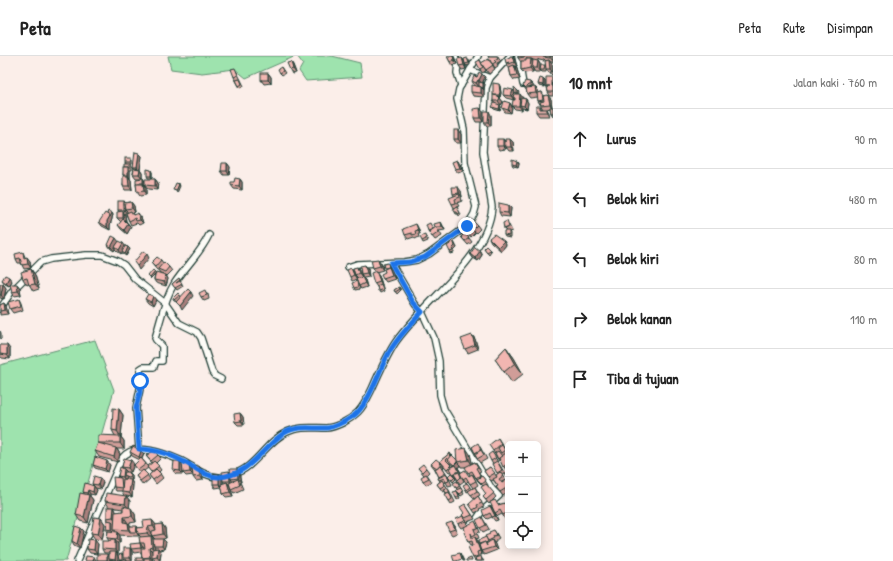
<!DOCTYPE html>
<html lang="id">
<meta charset="utf-8">
<style>
body{margin:0;font-family:"Patrick Hand",sans-serif;background:#f6f6f6;color:#222}
.controls{position:absolute;right:12px;bottom:12px;display:grid;overflow:hidden;border-radius:6px;box-shadow:0 2px 10px #0003}
.controls button{width:36px;height:36px;display:grid;place-items:center;padding:0;border:0;border-bottom:1px solid #e0e0e0;background:#fff;color:#222;font:20px sans-serif}
.stop{position:absolute;width:12px;height:12px;margin:-9px;border:3px solid #1a73e8;border-radius:50%;background:#fff}
.stop.end{background:#1a73e8;border-color:#fff;box-shadow:0 1px 4px #0008}
.list{margin:0;padding:0;list-style:none}
h2{display:flex;justify-content:space-between;align-items:center;height:52px;margin:0;padding:0 16px;font-size:17px}
h2 small{font-size:13px;font-weight:400;color:#767676}
.list li{display:grid;grid-template-columns:26px 1fr auto;gap:12px;align-items:center;box-sizing:border-box;height:60px;padding:0 16px;border-top:1px solid #e0e0e0}
.list b{display:block;font-size:15px;white-space:nowrap}
.list em{font-size:13px;font-style:normal;color:#767676}
.icon{flex:none;width:22px;height:22px;fill:none;stroke:currentColor;stroke-width:2;stroke-linecap:round;stroke-linejoin:round}
.map{position:relative;flex:none;width:553px;height:505px;overflow:hidden}
header{display:flex;align-items:center;gap:24px;box-sizing:border-box;height:56px;padding:0 20px;background:#fff;border-bottom:1px solid #e0e0e0}
header strong{font-size:19px}
nav{display:flex;gap:22px;margin-inline-start:auto;font-size:14px}
main{display:flex}
aside{flex:1;background:#fff}
.map>svg:first-child{display:block}
.green{fill:#9ee3ae;stroke:#5e9071}
.lines{fill:none;stroke-linecap:round;stroke-linejoin:round}
.minor-casing{stroke:#1f3d34;stroke-width:8}
.minor{stroke:#fdfcf7;stroke-width:5.5}
.wall{fill:#d09d98;stroke:#1f3d34;fill-rule:evenodd}
.shaded-wall{fill:#a97f7c;stroke:#1f3d34}
.building{fill:#f2b6b1;stroke:#1f3d34}
.route{stroke:#1a73e8;stroke-width:5}
</style>
<header>
<strong>Peta</strong>
<nav><a>Peta</a><a>Rute</a><a>Disimpan</a></nav>
</header>
<main>
<div class="map">
<svg width="553" height="505" viewBox="0 0 553 505">
<rect width="100%" height="100%" fill="#fbeee9"/>
<filter id="ink" filterUnits="userSpaceOnUse"><feTurbulence type="fractalNoise" baseFrequency=".025" numOctaves="2"/><feDisplacementMap in="SourceGraphic" scale="8" xChannelSelector="R" yChannelSelector="G"/><feConvolveMatrix kernelMatrix="1 2 1 2 8 2 1 2 1" color-interpolation-filters="sRGB"/></filter>
<g filter="url(#ink)">
<g class="green">
<path d="M168 0H296L246 22 235 13 202 17 171 13Z"/>
<path d="M297 0H332L360 7 362 21 306 25 299 15 303 8Z"/>
<path d="M95 284 114 334 66 505H0V309Z"/>
</g>
<g class="lines">
<defs>
<g id="minor">
<path d="M455 0 458 7 457 17 461 29"/>
<path d="M518 0 523 28"/>
<path d="M470 14 490 22"/>
<path d="M391 207 415 248 422 256 434 282 439 305 440 339 444 353 492 433 499 440 482 455 476 464 470 469"/>
<path d="M348 211 357 208 404 206 417 204 429 198 467 170 474 158 476 151 465 107 464 73 457 43 459 33 478 0"/>
<path d="M0 253 12 235 41 206 51 203 86 199H102L118 205 124 209 135 223 165 247 179 267 197 276 201 282 212 316 215 320 221 323"/>
<path d="M139 393 136 352 140 333V313L143 311H154L156 305H162V290L156 284 155 282C161 264 164 244 174 228 185 211 200 198 209 179"/>
<path d="M233 418C256 412 266 385 287 376 300 370 312 372 326 372 337 371 350 364 358 356 364 350 368 341 372 333 379 317 386 301 395 287 423 246 488 202 492 151L483 96 486 32 490 22 510 0"/>
<path d="M77 505 122 402C135 385 166 398 182 405 194 411 205 421 219 421"/>
</g>
</defs>
<use href="#minor" class="minor-casing"/>
<use href="#minor" class="minor"/>
</g>
<g class="wall">
<path d="M447 0H454L457 8 452 10Z"/>
<path d="M488 0H498L501 5 497 7 498 10 495 12Z"/>
<path d="M518 0H553V6H550L552 8 553 16 550 17H549L546 13V16H542L540 14 546 10V5L544 3V5L539 4 538 3V5L540 8V16H535L533 13V16L524 17 521 14V6L518 2ZM526 2 527 3H532L533 4V6L527 3Z"/>
<path d="M462 2 464 5 469 4 470 9 466 10V9V13L462 14 459 10Z"/>
<path d="M514 2 517 10H515L517 13 520 23 514 24 511 20 509 11 506 7Z"/>
<path d="M488 3 495 13 489 18 484 11 486 15 482 17 480 13V4L482 7Z"/>
<path d="M291 6 293 9 296 17 292 18 290 14Z"/>
<path d="M281 11 285 17 282 19 280 17Z"/>
<path d="M237 16 244 30 240 32 234 21Z"/>
<path d="M268 17 271 21V27L264 28 261 24Z"/>
<path d="M482 18 485 21 483 26 485 28 484 34V41L473 40 471 36 476 30 474 29 472 25Z"/>
<path d="M552 21 553 23V40H550L548 36 547 31 546 30Z"/>
<path d="M543 23 545 25V31L539 30 538 28Z"/>
<path d="M530 26 533 29V31L538 34V37L542 36 544 40 551 43 552 51H553V60L551 57 550 52 547 53 549 57V60H539L536 56 540 50 542 53H543L538 45V41L530 42 527 38V35L523 30Z"/>
<path d="M500 30 501 37 500 41H499L503 46 501 49H500L501 51 500 55 494 53 492 51 495 48 493 45 494 39H493Z"/>
<path d="M517 34 519 36 518 38 523 42 526 43 528 47 527 53 522 52V54L515 53 512 50 515 44 514 43V44L506 42 503 39 514 36Z"/>
<path d="M510 47 512 51 511 57 505 56 502 52Z"/>
<path d="M483 56V66H476L474 62Z"/>
<path d="M491 59V70H487L484 66Z"/>
<path d="M461 78V87H456L454 83Z"/>
<path d="M503 83 506 87 513 86 514 95H509L506 91V88V93L499 94 497 90Z"/>
<path d="M139 97 142 100 140 113 142 116V122L145 125 155 123 158 127 157 134 148 133 145 131 146 132V139L140 140 137 136 136 127 142 122H136L133 118 134 112 133 111Z"/>
<path d="M132 104V108H131L132 110V114H130V123L131 124 132 134H125L123 130 124 120 123 119 124 111 126 108 125 106Z"/>
<path d="M517 105 519 107 518 111 513 110 512 108Z"/>
<path d="M227 107 230 111 229 119H224L221 115Z"/>
<path d="M460 108 463 115 458 117 455 113Z"/>
<path d="M152 116V122H148L147 120Z"/>
<path d="M240 123 242 126V134L234 133 231 129 234 126Z"/>
<path d="M461 135 462 141H461L462 145 457 147 459 150 454 152 452 148 454 140 453 138Z"/>
<path d="M124 145 125 147 131 146 134 150 135 156 132 157 134 159 141 161 143 167 139 169 137 167 131 169 129 165 126 158H124L125 159 126 165 131 171 127 178 121 173 118 169 121 166 117 162 119 156 118 154Z"/>
<path d="M508 149 511 152 510 161 501 160 499 156Z"/>
<path d="M457 151 461 159 459 160 458 158H456L455 156Z"/>
<path d="M112 157 113 159 112 162V163L110 169V174L102 170 99 166 107 158Z"/>
<path d="M441 166 445 174 439 175 442 180 435 184 428 175 433 171 434 173 435 172V171Z"/>
<path d="M466 166 477 169 480 173 476 177 474 175 475 177 471 181 464 171 468 168Z"/>
<path d="M416 168 418 172 420 178H418L419 181 415 183 414 181 408 183 405 179Z"/>
<path d="M509 169 512 175 509 176 510 177V182L505 181 504 179 506 175 504 173Z"/>
<path d="M426 181 428 185 423 187 422 185Z"/>
<path d="M461 181 469 182 472 186 468 189Z"/>
<path d="M489 182 504 185 506 189 501 195 491 186Z"/>
<path d="M453 184 457 192 454 195V197L451 198 450 196V188Z"/>
<path d="M118 185 125 190 128 191 130 193 126 200 123 198 122 196 121 198 117 195 115 193 114 195 111 193 108 189Z"/>
<path d="M484 192 490 194 491 195 489 198Z"/>
<path d="M23 196 25 201 30 205 31 212 24 213 21 207H18L16 203Z"/>
<path d="M470 198 482 199 478 205 473 202Z"/>
<path d="M161 204 163 207 169 211 172 215 167 220 166 219 168 223 166 230 156 227 154 224 155 219 151 223 148 220 156 217 164 218 160 217 158 214H157L151 207Z"/>
<path d="M381 207 383 214 376 216 379 219 384 235 380 237 377 231 374 227 376 216 373 212Z"/>
<path d="M388 207 392 214 395 223 386 226 383 222Z"/>
<path d="M365 209 368 213 369 221 364 222 361 218Z"/>
<path d="M357 211 360 215 362 221 365 224 367 231 361 233 359 230 360 233 355 234 354 232 358 227 356 223 352 225 350 221 354 216 357 223 358 222 355 219Z"/>
<path d="M31 213 35 219 39 233 33 235 29 228 27 229 23 223Z"/>
<path d="M179 222 183 230 177 234 172 228Z"/>
<path d="M2 224 12 225 9 230 5 228Z"/>
<path d="M0 228H3L6 232 4 243 0 242Z"/>
<path d="M17 228 20 232 21 239 14 240 12 236Z"/>
<path d="M399 231 401 234 397 238 394 234Z"/>
<path d="M208 238 209 243 204 245 201 241Z"/>
<path d="M180 239 181 241 176 246 173 242Z"/>
<path d="M19 243 21 247 23 254 13 257 10 253Z"/>
<path d="M145 243 156 244 153 250 148 247Z"/>
<path d="M4 247 6 250 8 258 0 259V249Z"/>
<path d="M472 279 475 283 478 293 468 297 465 293Z"/>
<path d="M0 289 10 293V303L2 302 0 300Z"/>
<path d="M506 291 514 302 523 318 512 327 495 303Z"/>
<path d="M119 353 123 359 121 381 124 385V393H117L120 398 118 406 99 401 95 395 98 387 115 380 112 374Z"/>
<path d="M240 357 243 361 244 369H238L235 366Z"/>
<path d="M498 382 508 398H507L508 400V422L505 418 502 419 505 424 502 426V427L508 423V439L507 437 503 440 496 431 498 430 493 424 491 425 484 415 490 411 497 421 498 418 491 405 492 396 504 416 506 414 500 404 499 405 493 395Z"/>
<path d="M472 391H480L487 403 480 407 477 403 476 397Z"/>
<path d="M130 396 144 398 142 403 148 410 152 407 146 400 158 399 161 402 156 407 161 414 159 416 163 422 156 428 149 419 152 417 148 412 144 415 150 423 143 429 136 420 140 417 134 409 140 404 132 400Z"/>
<path d="M450 397 452 400 457 404 470 398 472 407 475 406 481 415 479 416 481 421 482 420 488 429V430L496 441 489 448 483 441 486 438 483 430 478 425 474 419H473L478 429 475 431 480 439 474 443 469 435 467 436 466 434 467 427 471 433 473 432 468 425 466 427 461 419V420L464 425 460 428 451 415 449 416 440 405ZM449 407H450L454 410 452 411ZM460 409 461 411H466L470 419 469 420 461 416 458 412Z"/>
<path d="M180 405 182 407 189 406 191 410 193 419 186 420 183 417V412V418H176L173 414Z"/>
<path d="M441 407 444 411 443 412 448 420 451 417 456 423 453 426 448 420 452 429 448 430 446 426 444 427 449 434 455 446 451 448 449 445 445 435 443 436 437 428 440 425 438 422 439 421 435 413 431 408Z"/>
<path d="M134 408 131 416H129L132 419V424L131 425 133 428 132 441 126 440 130 445 129 451 135 458 136 466 129 467 131 470 138 472 144 471 152 464 156 469 162 468 165 472 166 482 163 483 166 486 164 493 159 494 161 496 160 504H155L152 501V496L153 505H136L142 502 141 496 134 497 131 493 140 487 141 481 139 479V480H133L119 479 120 480V487H117L118 488V498H117L118 500V505H110V504V505H98L97 504 109 501V497H104L102 493 109 485 107 482 108 476 106 473 108 464 107 462 114 451 116 456 123 455V453L109 451 105 445 124 439 122 436V435H116L114 431 120 422 118 420 122 411ZM152 478V480L155 483H153L151 480Z"/>
<path d="M93 409H110L108 416 95 412Z"/>
<path d="M199 410 202 414 203 424 196 425 193 421Z"/>
<path d="M418 412H426L429 416 427 418 432 426 426 429 423 425 424 419Z"/>
<path d="M239 416 241 426H240L243 433 234 437 231 433 230 429H229L233 440 226 441 223 438 222 431 215 432 213 428 222 422V428L224 427 223 425 231 417Z"/>
<path d="M457 425 464 438 461 440 458 437 460 442 457 444 456 442 457 433 456 432Z"/>
<path d="M103 426 101 433 95 432 97 434 95 439 90 438V440L93 444 88 467 80 465 76 459 84 437 83 436 94 430 92 428Z"/>
<path d="M478 440 484 451 479 453 480 454 475 457 473 454Z"/>
<path d="M505 447 508 452V461L505 463 502 458 498 460 495 457 498 449Z"/>
<path d="M465 448 475 463 467 466 462 459 464 457Z"/>
<path d="M493 453 498 464 495 465 492 461 487 463 484 460Z"/>
<path d="M482 461 489 473 483 476 480 472Z"/>
<path d="M101 462 105 468 102 484 95 483 91 477Z"/>
<path d="M466 464 468 469H477L480 476 477 477 479 482 476 483 479 489 494 474 499 482 496 484V486L494 487 497 494 484 499 481 495 482 499H479L484 505H475L473 502V489H471L467 483 465 475 467 470 461 472 458 468Z"/>
<path d="M455 470 457 477 452 479 449 475Z"/>
<path d="M84 475 80 492 74 489 72 485Z"/>
<path d="M98 488 97 498 90 497 87 493Z"/>
<path d="M132 496V505H119V504L122 498 123 500Z"/>
</g>
<g class="shaded-wall">
<path d="M453 0 454 1 457 8 454 4Z"/>
<path d="M512 0H513L514 2 517 10 514 6Z"/>
<path d="M462 2 465 6 466 13 464 9Z"/>
<path d="M531 3 534 7 532 12 533 13V16L530 12Z"/>
<path d="M549 4 552 8 553 17 550 13Z"/>
<path d="M538 5 540 8V16L537 12Z"/>
<path d="M291 6 293 9 296 17 293 13Z"/>
<path d="M514 9 517 13 520 23 517 19Z"/>
<path d="M268 17 271 21V27L268 24Z"/>
<path d="M482 18 485 21 482 28 479 24Z"/>
<path d="M552 21 553 23V32L552 30Z"/>
<path d="M543 23 545 25V31L543 29Z"/>
<path d="M478 24 480 28 479 31 476 27Z"/>
<path d="M530 26 533 29V33L530 29Z"/>
<path d="M483 27 485 28 484 34 483 32Z"/>
<path d="M499 28 500 30 501 37 500 41 499 39Z"/>
<path d="M481 31 484 34V41L481 37Z"/>
<path d="M535 31 538 34 539 41 536 37Z"/>
<path d="M513 34 515 37 513 41 514 43V44L511 40Z"/>
<path d="M520 38 523 42 520 49 522 52V54L519 50Z"/>
<path d="M548 39 551 43 552 52 550 48Z"/>
<path d="M500 42 503 46 501 49 498 45Z"/>
<path d="M526 43 528 47 527 53 524 50Z"/>
<path d="M510 47 512 51 511 57 508 54Z"/>
<path d="M500 49 501 51 500 55 499 53Z"/>
<path d="M480 52 483 56V66L481 62Z"/>
<path d="M547 53 549 57V60L547 56Z"/>
<path d="M489 55 491 59V70L488 66Z"/>
<path d="M458 74 461 78V87L458 83Z"/>
<path d="M503 83 506 87V93L503 90Z"/>
<path d="M510 83 513 86 514 95 511 91Z"/>
<path d="M139 97 142 100 140 113 142 116V122L139 118 140 115 137 111Z"/>
<path d="M457 104 460 108 463 115 460 112Z"/>
<path d="M517 105 519 107 518 111 516 109Z"/>
<path d="M227 107 230 111 229 119 227 115Z"/>
<path d="M128 111 130 115V123L128 119Z"/>
<path d="M151 114 152 116V122L151 120Z"/>
<path d="M128 120 131 124 132 134 129 130Z"/>
<path d="M143 122 145 126V129L146 131 143 127Z"/>
<path d="M155 123 158 127 157 134 155 130Z"/>
<path d="M240 123 242 126V134L239 130Z"/>
<path d="M143 128 146 132V139L144 135Z"/>
<path d="M179 128 180 130 177 137 176 135Z"/>
<path d="M458 131 461 135 462 141 459 137Z"/>
<path d="M124 145 127 149 125 153 127 155V158L124 154Z"/>
<path d="M131 146 134 150 135 156 132 152Z"/>
<path d="M508 149 511 152 510 161 508 157Z"/>
<path d="M123 155 125 159 126 166 123 162Z"/>
<path d="M112 157 113 159 112 162V163L110 169V174L107 171V165L110 160Z"/>
<path d="M138 157 141 161 143 167 140 164Z"/>
<path d="M441 166 445 174 442 171Z"/>
<path d="M128 168 131 171 127 178 124 174Z"/>
<path d="M416 168 418 172 420 178 418 174Z"/>
<path d="M116 182 119 186 115 191V193L114 195 111 191Z"/>
<path d="M453 184 457 192 454 195 452 193Z"/>
<path d="M504 185 506 189 501 195 498 191Z"/>
<path d="M123 187 126 191 121 198 119 194Z"/>
<path d="M128 191 130 193 126 200 125 198Z"/>
<path d="M480 195 482 199 478 205 475 202Z"/>
<path d="M147 198 149 202 139 214 137 210Z"/>
<path d="M27 201 30 205 31 212 28 208Z"/>
<path d="M378 203 381 207 383 214 380 210Z"/>
<path d="M388 207 392 214 395 223 392 219Z"/>
<path d="M365 209 368 213 369 221 367 217Z"/>
<path d="M357 211 360 215 362 221 359 217Z"/>
<path d="M351 212 354 216 357 223 354 219Z"/>
<path d="M31 213 35 219 39 233 35 228Z"/>
<path d="M376 215 379 219 382 229 380 225Z"/>
<path d="M155 216 156 218 151 223 150 222Z"/>
<path d="M166 219 168 223 166 230 164 226Z"/>
<path d="M9 221 12 225 9 230 6 227Z"/>
<path d="M362 221 365 224 367 231Z"/>
<path d="M3 228 6 232 4 243 1 239Z"/>
<path d="M17 228 20 232 21 239 18 235Z"/>
<path d="M191 236 193 240 182 254 180 250Z"/>
<path d="M153 240 156 244 153 250 151 246Z"/>
<path d="M4 247 6 250 8 258 5 254Z"/>
<path d="M0 275 1 277V283L0 281Z"/>
<path d="M472 279 475 283 478 293 475 289Z"/>
<path d="M7 289 10 293V303L7 299Z"/>
<path d="M506 291 514 302 523 318 515 307Z"/>
<path d="M119 353 123 359 121 381 117 375Z"/>
<path d="M240 357 243 361 244 369 241 365Z"/>
<path d="M120 380 124 385V393L120 387Z"/>
<path d="M116 392 120 398 118 406 114 401Z"/>
<path d="M466 392 470 398 473 410 469 404Z"/>
<path d="M141 395 144 398 141 404 139 401Z"/>
<path d="M131 404 134 408 131 416 128 412Z"/>
<path d="M107 405 110 409 108 416 105 413Z"/>
<path d="M180 405 183 409V418L180 415Z"/>
<path d="M189 406 191 410 193 419 190 416Z"/>
<path d="M457 406 460 409 458 412 462 419 458 412 454 409Z"/>
<path d="M199 410 202 414 203 424 200 420Z"/>
<path d="M124 413 127 416 125 420 126 422 125 424 123 421Z"/>
<path d="M237 413 239 416 241 426 238 422Z"/>
<path d="M229 415 232 419 231 423 232 424 233 429 230 425Z"/>
<path d="M129 416 132 419V424L130 420Z"/>
<path d="M219 418 222 422V431L219 428Z"/>
<path d="M100 422 103 426 101 433 98 429Z"/>
<path d="M131 424 133 428 132 441 129 437Z"/>
<path d="M227 426 230 430 233 440 230 436Z"/>
<path d="M94 430 97 434 95 439 93 436Z"/>
<path d="M88 434 90 438V440L93 444 88 467 84 461 89 440 87 437Z"/>
<path d="M126 440 130 445 129 453 125 448Z"/>
<path d="M490 450 493 453 498 464 495 460Z"/>
<path d="M114 451 116 455V465L113 461Z"/>
<path d="M131 452 135 458 136 466 132 460Z"/>
<path d="M124 461 128 467 124 466Z"/>
<path d="M101 462 105 468 102 484 98 478Z"/>
<path d="M152 464 156 469 157 476 153 470Z"/>
<path d="M112 465 115 468V477L112 474Z"/>
<path d="M452 466 455 470 457 477 455 473Z"/>
<path d="M128 467 132 472 130 476 129 474Z"/>
<path d="M162 468 165 472 166 482 163 478Z"/>
<path d="M137 470 139 474 138 478 139 480 136 476Z"/>
<path d="M148 471 152 477 151 480 154 484V490L155 492V495L152 491 151 482 147 477Z"/>
<path d="M81 472 84 475 80 492 77 488Z"/>
<path d="M118 476 120 480V487L117 483Z"/>
<path d="M475 481 478 485 482 499 480 495Z"/>
<path d="M163 483 166 486 164 493 162 490Z"/>
<path d="M95 484 98 488 97 498 94 494Z"/>
<path d="M115 484 118 488V498L115 494Z"/>
<path d="M492 484 495 488 497 494 494 491Z"/>
<path d="M140 487 143 491V496L141 492Z"/>
<path d="M130 492 132 496V505L130 502Z"/>
<path d="M149 492 152 495 153 505 150 501Z"/>
<path d="M158 492 161 496 160 504 157 500Z"/>
<path d="M116 496 118 500V505H116L115 504Z"/>
<path d="M460 497 464 505H463L462 503Z"/>
<path d="M107 498 110 502V505H107Z"/>
<path d="M94 501 96 504V505H93Z"/>
</g>
<g class="building">
<path d="M447 0H453L454 4 450 6Z"/>
<path d="M488 0H497L498 2 494 4 496 6 492 8Z"/>
<path d="M510 0H512L514 6 509 8V6L506 7 505 3 510 1Z"/>
<path d="M518 0H524L525 1 518 2Z"/>
<path d="M544 0H550V2L543 1Z"/>
<path d="M551 0H553V4L551 3Z"/>
<path d="M462 2 464 9 459 10 457 3Z"/>
<path d="M467 2 469 7 465 8 464 3Z"/>
<path d="M488 3 493 9 486 14 481 7Z"/>
<path d="M526 3H531L530 12 521 14V5H526Z"/>
<path d="M480 4 483 11 480 13 476 6Z"/>
<path d="M533 4 538 5 537 12H532Z"/>
<path d="M549 4 550 13H546L545 5Z"/>
<path d="M291 6 293 13 290 14 287 7Z"/>
<path d="M514 9 517 19 511 20 509 11Z"/>
<path d="M541 9H545L544 14H540Z"/>
<path d="M281 11 283 15 280 17 278 13Z"/>
<path d="M235 12 238 19 234 21 231 13Z"/>
<path d="M479 16 482 18 479 24H478L476 27 472 25 474 20 477 21Z"/>
<path d="M550 16H553V21Z"/>
<rect x="261" y="17" width="7" height="7"/>
<path d="M546 21H552V30H553V36H548L547 30H550H546Z"/>
<path d="M540 22 543 23V29L538 28Z"/>
<path d="M240 23 242 28 239 30 236 24Z"/>
<path d="M525 25 530 26V29H528L525 32 523 30Z"/>
<path d="M479 26 483 27V32L479 30Z"/>
<path d="M493 27 499 28 500 36 499 39H493Z"/>
<path d="M471 29 481 31V37L471 36Z"/>
<path d="M514 31 517 34V38H515Z"/>
<path d="M535 31 536 37 527 38 526 32Z"/>
<path d="M504 32 513 34 511 40 503 39Z"/>
<path d="M542 36 543 44 538 45 537 37Z"/>
<path d="M514 38H520L519 50H512L513 44H515V42L513 41Z"/>
<path d="M493 39 498 40 500 42 498 45H493Z"/>
<path d="M548 39 550 48 541 49 540 46 544 45 543 40Z"/>
<path d="M521 42 526 43 524 50 520 49Z"/>
<path d="M504 45 510 47 508 54 502 52Z"/>
<path d="M494 47 500 49 499 53 492 51Z"/>
<path d="M536 50H540V53H547V56H536Z"/>
<path d="M550 51H553V57H551Z"/>
<path d="M480 52 481 62H474L473 53Z"/>
<path d="M484 55H489L488 66H484Z"/>
<rect x="454" y="74" width="4" height="9"/>
<rect x="497" y="83" width="6" height="7"/>
<path d="M505 83H510L511 91H506Z"/>
<path d="M135 96 139 97 137 111H133Z"/>
<rect x="125" y="102" width="6" height="4"/>
<path d="M512 103 517 105 516 109 512 108Z"/>
<path d="M457 104 460 112 455 113 452 106Z"/>
<path d="M222 107H227V115H221Z"/>
<path d="M124 108H130V112H128V111H124Z"/>
<rect x="123" y="111" width="5" height="8"/>
<path d="M134 112 140 113 139 118H133Z"/>
<path d="M147 113 151 114V120H147Z"/>
<path d="M123 120H128L129 130H123Z"/>
<path d="M143 122V127H136V123Z"/>
<path d="M235 122 240 123 239 130 231 129V126H234Z"/>
<path d="M145 123H155V130L145 129Z"/>
<path d="M176 127 179 128 176 135 173 134Z"/>
<path d="M136 128H143L144 135 137 136Z"/>
<path d="M452 131H458L459 137 453 138Z"/>
<path d="M459 138 460 141 455 143 456 147 452 148 449 142Z"/>
<rect x="118" y="145" width="6" height="9"/>
<path d="M131 146 132 152 125 153 124 147Z"/>
<path d="M499 147 508 149V157L499 156Z"/>
<path d="M457 151 460 157 458 158 457 156H455L453 153Z"/>
<path d="M108 155 112 157 110 161 107 158Z"/>
<path d="M123 155V162H117V156Z"/>
<path d="M131 155 133 159 138 157 140 164 136 165 135 162 129 165 126 157Z"/>
<path d="M105 157 110 160 107 165V171L99 166Z"/>
<path d="M470 162 477 169 473 173 471 171 472 174 468 177 464 171 468 168 466 166Z"/>
<path d="M123 163 128 168 124 174 118 169Z"/>
<path d="M507 165 509 171 504 173 503 167Z"/>
<path d="M441 166 442 171H435L434 168Z"/>
<path d="M430 167 433 173 428 175 426 169Z"/>
<path d="M416 168 418 174 415 175 416 178 412 179V177L405 179 403 173Z"/>
<path d="M436 171 439 176 432 181 429 176Z"/>
<path d="M504 175H509V180L504 179Z"/>
<path d="M465 177 469 182 465 185 461 181Z"/>
<path d="M494 178 504 185 498 191 489 182Z"/>
<path d="M425 179 426 183 422 185 420 181Z"/>
<path d="M112 180 116 182 111 191 108 189Z"/>
<path d="M453 184 455 190 452 193 453 195 450 196 447 190 450 188V187Z"/>
<path d="M119 185 123 187 119 194 115 191Z"/>
<path d="M125 190 128 191 125 198 122 196Z"/>
<path d="M486 190 490 194 487 196 484 192Z"/>
<path d="M475 191 480 195 475 202 470 198Z"/>
<path d="M143 195 147 198 137 210 134 206Z"/>
<path d="M23 196 24 202 27 201 28 208 22 209 20 202 16 203 15 198Z"/>
<path d="M157 201 161 204 155 211 151 207Z"/>
<path d="M378 203 380 210 373 212 371 204Z"/>
<path d="M164 206 169 211 165 216 158 213Z"/>
<path d="M388 207 389 211 384 212 383 208Z"/>
<path d="M365 209 367 217 361 218 360 210Z"/>
<path d="M357 211 359 217 355 219 353 212Z"/>
<path d="M389 211 392 219 383 222 381 218 385 216 384 213Z"/>
<path d="M351 212 354 219 350 221 347 214Z"/>
<path d="M31 213 35 228 29 229 27 222 23 223 21 216Z"/>
<path d="M153 214 155 216 150 222 148 220Z"/>
<path d="M376 215 380 225 374 227 371 217Z"/>
<path d="M156 216 166 219 164 226 154 224Z"/>
<path d="M5 219 9 221 6 227 2 224Z"/>
<path d="M362 221 365 227 359 230 356 223Z"/>
<path d="M179 222 180 224 176 227 180 225 182 228 175 232 172 228Z"/>
<path d="M357 225 358 231 354 232 352 227Z"/>
<path d="M0 228H3L1 239H0Z"/>
<path d="M10 228H17L18 235 12 236Z"/>
<path d="M381 228 383 233 378 235 377 230Z"/>
<path d="M399 231 400 233 395 236 394 234Z"/>
<path d="M188 233 191 236 180 250 176 246Z"/>
<path d="M205 234 207 239 201 241 199 237Z"/>
<path d="M178 237 180 239 174 244 173 242Z"/>
<path d="M148 238 153 240 151 246 145 243Z"/>
<path d="M19 243 21 250 10 253 8 246Z"/>
<path d="M4 247 5 254 0 255V249Z"/>
<path d="M472 279 475 289 465 293 461 283Z"/>
<path d="M0 289H7V299L0 298Z"/>
<path d="M506 291 515 307 504 316 495 303Z"/>
<path d="M113 352 119 353 117 375 112 374Z"/>
<path d="M240 357 241 365 235 366 234 358Z"/>
<path d="M98 379 120 380V387H98Z"/>
<path d="M498 382 501 388 493 395 489 389Z"/>
<path d="M98 387 116 392 114 401 95 395Z"/>
<path d="M478 387 481 393 475 397 472 391Z"/>
<path d="M502 389 505 394 501 397 498 392Z"/>
<path d="M133 390 141 395 139 401 130 396Z"/>
<path d="M466 392 469 404 457 406 456 394Z"/>
<path d="M154 394 158 399 151 405 146 400Z"/>
<path d="M481 394 484 399 477 403 475 398Z"/>
<path d="M498 395 502 400 498 403 495 397Z"/>
<path d="M492 396 496 402 491 405 488 399Z"/>
<path d="M450 397 451 399 446 404 451 409 447 413 440 405Z"/>
<path d="M506 397 508 400V407L503 411 499 402Z"/>
<path d="M452 399 457 404V406L454 409 448 404Z"/>
<path d="M95 401 107 405 105 413 93 409Z"/>
<path d="M124 402 131 404 128 412 122 411Z"/>
<path d="M141 402 146 408 138 414 134 409Z"/>
<path d="M436 403 441 407 437 412 431 408Z"/>
<path d="M154 405 159 410 151 416 147 411Z"/>
<path d="M174 405H180V415L173 414Z"/>
<path d="M497 405 502 414 497 417 492 408Z"/>
<path d="M189 406 190 416 183 417 182 407Z"/>
<path d="M475 406 478 411 476 412 480 419 476 422 472 415 468 417 465 411Z"/>
<path d="M423 408 426 412 422 416 418 412Z"/>
<path d="M441 409 446 417 439 421 435 413Z"/>
<path d="M456 409 459 415 453 418 450 412Z"/>
<path d="M199 410 200 420 193 421 192 411Z"/>
<path d="M120 411 124 413 123 421 118 420Z"/>
<path d="M490 411 495 417 488 421 484 415Z"/>
<path d="M508 412V421L504 416Z"/>
<path d="M156 413 161 418 153 424 149 419Z"/>
<path d="M230 413H237L238 422 231 423Z"/>
<path d="M143 414 148 419 140 425 136 420Z"/>
<path d="M465 414 469 420 472 418 476 425 470 428 466 421 463 423 460 417Z"/>
<path d="M229 415 230 425H223L222 416Z"/>
<path d="M125 416H129L130 420 128 421 125 420 124 418Z"/>
<path d="M459 416 461 421 458 424 454 418Z"/>
<path d="M500 416 503 420 499 423 502 427 508 423V431L500 436 496 431 498 430 493 423 497 421 496 419Z"/>
<path d="M451 417 455 421 452 424 448 420Z"/>
<rect x="213" y="418" width="6" height="10"/>
<path d="M426 418 429 422 423 425 421 421Z"/>
<path d="M447 418 449 425 446 426 444 422 439 424 438 422Z"/>
<path d="M94 420 100 422 98 429 92 428Z"/>
<path d="M482 420 486 425 482 428 477 423Z"/>
<path d="M113 421 121 422 122 432 114 431Z"/>
<path d="M123 423 131 424 129 437 122 436Z"/>
<path d="M238 423 240 429 231 433 229 427Z"/>
<path d="M442 424 445 429 440 432 437 428Z"/>
<path d="M457 425 460 430 456 432 453 427Z"/>
<path d="M227 426 230 436 223 438 221 428Z"/>
<path d="M85 427 94 430 93 436 88 434 87 437 83 436Z"/>
<path d="M467 427 470 431 466 434 463 429Z"/>
<path d="M486 428 494 437 486 444 483 441 486 438 481 431Z"/>
<path d="M475 431 477 435 471 439 468 435Z"/>
<path d="M447 432 450 436H449L446 437 444 433Z"/>
<path d="M461 432 463 436 460 438 456 434Z"/>
<path d="M508 433V438L505 435Z"/>
<path d="M457 435 459 440 456 442 453 436Z"/>
<path d="M449 436 452 443 449 445 445 438Z"/>
<path d="M80 437 89 439 84 461 76 459Z"/>
<path d="M106 437 126 440 125 448 105 445Z"/>
<path d="M478 440 482 447 477 449 478 451 473 454 469 448Z"/>
<path d="M495 444 498 449 505 447 508 453V456L503 459 500 454 495 457 490 446Z"/>
<path d="M465 448 472 459 465 462 462 459 464 457 460 451Z"/>
<path d="M123 450 131 452 132 460 124 461V466L128 467 129 474 114 473 115 456 123 455Z"/>
<path d="M490 450 495 460 492 461 490 457 484 460 482 454Z"/>
<path d="M107 451H114L113 461 107 462Z"/>
<path d="M463 460 465 465 458 468 456 463Z"/>
<path d="M94 461 101 462 98 478 91 477Z"/>
<path d="M482 461 486 469 480 472 476 464Z"/>
<path d="M107 464 112 465V474L106 473Z"/>
<path d="M152 464 153 470 148 471 147 477 138 478 137 472 144 471 143 465Z"/>
<path d="M475 465 478 472 474 473 476 478 472 480 471 477 472 482 475 481 480 495 477 496 478 500 473 502 468 491 473 489 472 485 468 486 467 483 464 476 465 475 464 471Z"/>
<path d="M452 466 455 473 449 475 446 468Z"/>
<path d="M162 468 163 478 152 480V475L156 474 155 469Z"/>
<path d="M75 470 81 472 77 488 72 485Z"/>
<path d="M130 470H137L136 476H130Z"/>
<path d="M494 474 497 479 493 480 494 482 488 485 485 480 490 478 489 476Z"/>
<path d="M108 475 118 476 117 483 107 482Z"/>
<path d="M151 480 152 491 149 492 150 501 142 502 141 492H145L144 487H140L139 481Z"/>
<path d="M486 481 488 486 485 487V486L479 488 478 486 479 484Z"/>
<path d="M88 483 95 484 94 494 87 493Z"/>
<path d="M153 483H163L162 490H154Z"/>
<path d="M110 484H115V494L102 493V485H110Z"/>
<path d="M492 484 494 491 481 495 479 489 485 486 487 490 486 488Z"/>
<path d="M140 487 141 492 131 493 130 488Z"/>
<rect x="123" y="492" width="7" height="10"/>
<path d="M158 492 157 500 152 501V493Z"/>
<path d="M109 496H116L115 504 109 503Z"/>
<path d="M460 497 462 503 456 505H454L452 499Z"/>
<rect x="97" y="498" width="10" height="6"/>
<path d="M122 498V504H119L118 499Z"/>
<path d="M86 500 94 501 93 505H85Z"/>
<path d="M481 500 482 505H476L475 502Z"/>
<rect x="136" y="502" width="7" height="3"/>
<rect x="144" y="502" width="6" height="3"/>
<path d="M471 502 472 505H466V504Z"/>
<path d="M126 503 127 505H120Z"/>
</g>
</g>
<g class="lines" filter="url(#ink)">
<path class="route" d="M140 325V336L136 352 139 393C155 393 174 400 188 408 197 413 207 421 218 421 248 420 259 396 280 380 295 368 309 373 327 372 335 371 344 366 352 361 370 349 379 312 391 293 400 279 411 268 422 256L413 246 391 207 410 206 425 201 467 170"/>
</g>
</svg>
<div class="controls">
<button>+</button>
<button>−</button>
<button><svg class="icon" aria-label="locate" viewBox="0 0 24 24"><circle cx="12" cy="12" r="6"/><path d="M12 2v4M12 18v4M2 12h4M18 12h4"/></svg></button>
</div>
<div class="stop" style="left:140px;top:325px"></div>
<div class="stop end" style="left:467px;top:170px"></div>
</div>
<aside>
<h2>10 mnt<small>Jalan kaki · 760 m</small></h2>
<ul class="list">
<li><svg class="icon" aria-label="ahead" viewBox="0 0 24 24"><path d="M12 20V5M6 11l6-6 6 6"/></svg><div><b>Lurus</b></div><em>90 m</em></li>
<li><svg class="icon" aria-label="left" viewBox="0 0 24 24"><path d="M17 20v-9H6M10 6l-5 5 5 5"/></svg><div><b>Belok kiri</b></div><em>480 m</em></li>
<li><svg class="icon" aria-label="left" viewBox="0 0 24 24"><path d="M17 20v-9H6M10 6l-5 5 5 5"/></svg><div><b>Belok kiri</b></div><em>80 m</em></li>
<li><svg class="icon" aria-label="right" viewBox="0 0 24 24"><path d="M7 20v-9h11M14 6l5 5-5 5"/></svg><div><b>Belok kanan</b></div><em>110 m</em></li>
<li><svg class="icon" aria-label="arrive" viewBox="0 0 24 24"><path d="M6 21V4h12l-3 4 3 4H6"/></svg><div><b>Tiba di tujuan</b></div></li>
</ul>
</aside>
</main>
